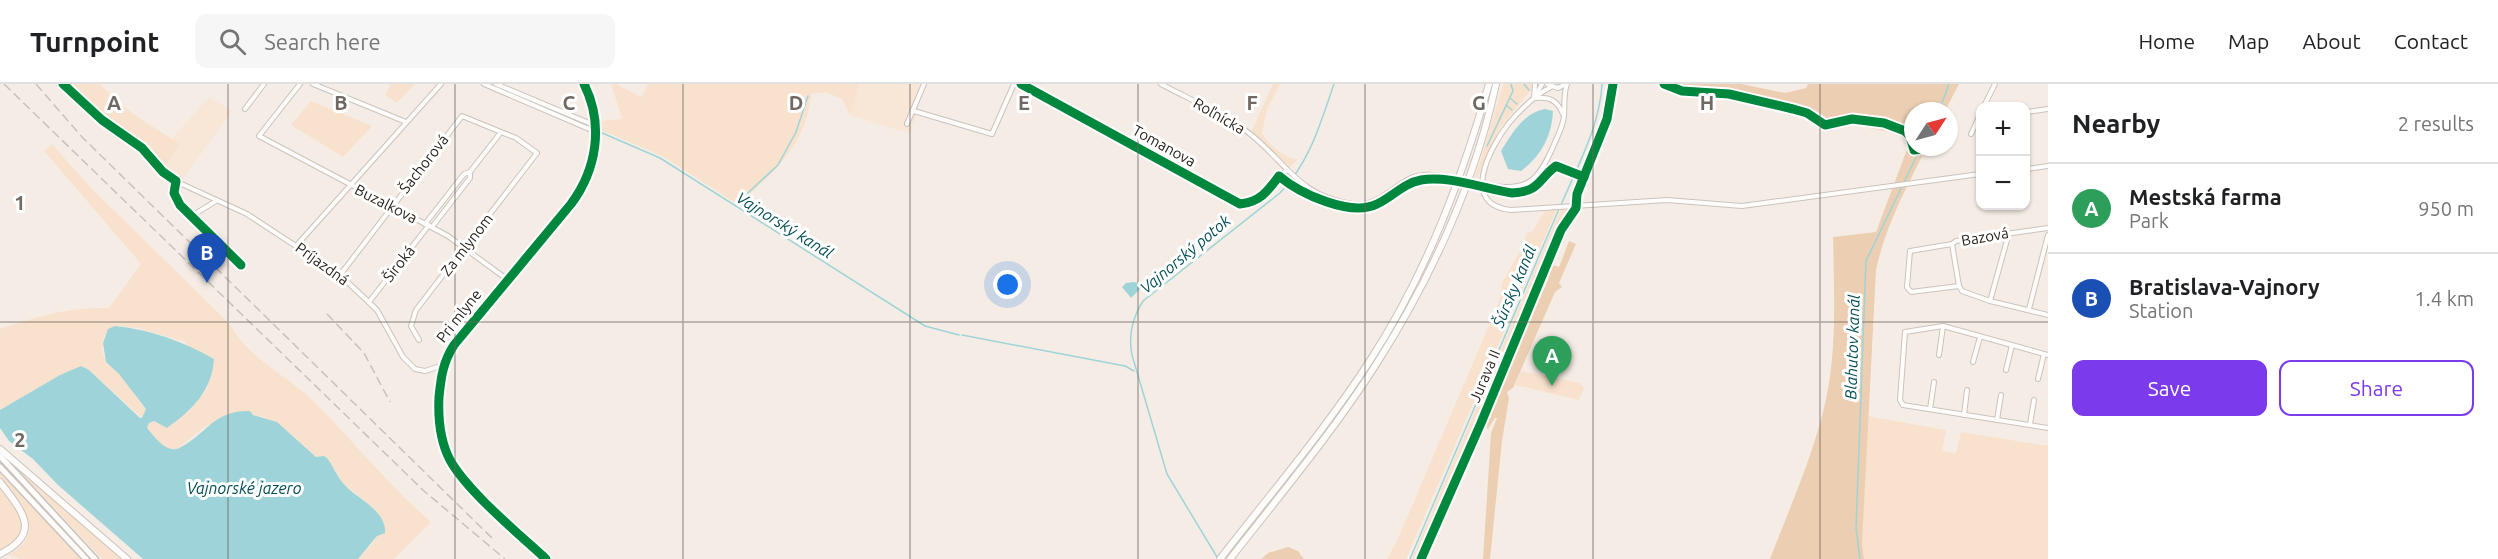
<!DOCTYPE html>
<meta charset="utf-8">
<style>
body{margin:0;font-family:Ubuntu,sans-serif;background:#f6f6f6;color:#202124}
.controls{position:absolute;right:18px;top:18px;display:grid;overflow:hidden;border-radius:12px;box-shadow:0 2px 4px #0004}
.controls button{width:54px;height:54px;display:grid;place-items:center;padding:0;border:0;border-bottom:2px solid #e0e0e0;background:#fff;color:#202124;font:30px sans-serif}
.compass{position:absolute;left:1904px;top:18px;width:54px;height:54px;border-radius:50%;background:#fff;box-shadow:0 2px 4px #0004;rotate:54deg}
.you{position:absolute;left:1008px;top:201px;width:21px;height:21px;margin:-15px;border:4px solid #fff;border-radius:50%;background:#1a73e8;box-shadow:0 0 0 9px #1a73e833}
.badge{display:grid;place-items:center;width:39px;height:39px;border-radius:50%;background:#7c3aed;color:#fff;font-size:20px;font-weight:700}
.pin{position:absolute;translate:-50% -50px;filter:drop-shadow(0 2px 3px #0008)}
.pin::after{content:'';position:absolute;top:32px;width:21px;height:18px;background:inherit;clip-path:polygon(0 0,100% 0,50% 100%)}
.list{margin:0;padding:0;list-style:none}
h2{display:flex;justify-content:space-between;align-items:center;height:78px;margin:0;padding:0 24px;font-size:26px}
h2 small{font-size:20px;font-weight:400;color:#757577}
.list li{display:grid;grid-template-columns:39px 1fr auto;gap:18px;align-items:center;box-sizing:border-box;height:90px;padding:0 24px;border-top:2px solid #e0e0e0}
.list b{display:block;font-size:22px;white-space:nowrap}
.list p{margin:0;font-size:20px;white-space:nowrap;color:#757577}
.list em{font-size:20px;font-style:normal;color:#757577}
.actions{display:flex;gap:12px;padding:18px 24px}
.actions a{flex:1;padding:14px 0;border:2px solid #7c3aed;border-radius:12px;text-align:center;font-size:21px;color:#7c3aed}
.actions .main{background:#7c3aed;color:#fff}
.icon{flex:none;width:33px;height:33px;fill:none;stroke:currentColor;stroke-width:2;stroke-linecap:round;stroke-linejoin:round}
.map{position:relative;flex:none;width:2048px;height:475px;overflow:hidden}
header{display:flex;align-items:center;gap:36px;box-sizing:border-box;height:84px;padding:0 30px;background:#fff;border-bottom:2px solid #e0e0e0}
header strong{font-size:28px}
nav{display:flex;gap:33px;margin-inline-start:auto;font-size:21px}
.search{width:420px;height:54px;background:#f6f6f6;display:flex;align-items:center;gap:15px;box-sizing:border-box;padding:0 21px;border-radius:12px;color:#757577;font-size:22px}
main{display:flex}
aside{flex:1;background:#fff}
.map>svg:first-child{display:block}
.built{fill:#f8e6d6}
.green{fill:#f8e2cd}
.forest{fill:#eccfb2}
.water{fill:#9ed4d9}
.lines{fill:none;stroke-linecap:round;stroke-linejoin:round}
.stream{stroke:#9ed4d9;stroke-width:1.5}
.minor-casing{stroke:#cac3bc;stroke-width:6}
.major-casing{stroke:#cac3bc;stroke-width:8}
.highway-casing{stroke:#cac3bc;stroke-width:8}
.minor{stroke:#fefcfb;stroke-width:4}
.major{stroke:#fefcfb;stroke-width:5}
.highway{stroke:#fefcfb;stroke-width:6}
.rail{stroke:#c4c2c0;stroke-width:1.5;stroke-dasharray:9 4.5;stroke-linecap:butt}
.minor-bridge-casing{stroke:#cac3bc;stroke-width:6;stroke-linecap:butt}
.minor-bridge{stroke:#fefcfb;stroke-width:4}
.cycleway-casing{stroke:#fff;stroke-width:13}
.cycleway{stroke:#00873e;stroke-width:9}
.grid{fill:none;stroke:#706862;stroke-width:1.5;stroke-opacity:0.55}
.labels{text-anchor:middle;stroke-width:6;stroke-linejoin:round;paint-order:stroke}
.street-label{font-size:15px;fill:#28211b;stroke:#fff}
.water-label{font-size:16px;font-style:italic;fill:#004d55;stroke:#fff}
.grid-label{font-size:20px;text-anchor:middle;font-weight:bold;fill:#706862;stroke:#fff;stroke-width:6;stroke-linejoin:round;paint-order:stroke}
</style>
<header>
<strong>Turnpoint</strong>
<div class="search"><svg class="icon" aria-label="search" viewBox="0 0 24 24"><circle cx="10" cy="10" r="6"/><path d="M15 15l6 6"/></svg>Search here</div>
<nav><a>Home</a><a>Map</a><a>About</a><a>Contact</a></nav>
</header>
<main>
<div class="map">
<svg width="2048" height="475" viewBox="0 0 2048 475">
<rect width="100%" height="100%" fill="#f5ede5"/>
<g class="built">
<path d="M859 0H921L913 23 916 32 910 50 850 31Z"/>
<path d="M209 13 232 27 181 97 164 83 180 61 172 55Z"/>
</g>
<g class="green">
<path d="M67 0H99L133 30 180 60 164 83 121 45 103 35Z"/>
<path d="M391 0H415L397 19 385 11Z"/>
<path d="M611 0H616L641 13 648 0H859L850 31 842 15 826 8 812 10C809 21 808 32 804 42 793 72 761 101 737 120L664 73 599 45 600 37 622 35Z"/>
<path d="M1273 0H1280L1267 25 1262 49C1268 60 1286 76 1298 75L1287 86 1250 50Z"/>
<path d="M1503 0H1532V5L1500 44 1477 94H1475Z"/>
<path d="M311 17 372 42 343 73 291 41Z"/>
<path d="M52 60 89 102 230 240C247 273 285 290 311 315 352 355 388 401 431 438L394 475H358L372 460 384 440 374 425 342 398 327 374 324 372 316 373 290 349 264 333 253 331 206 342 177 365C163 367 155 353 147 344L149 339 187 329 208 304 185 258 137 244 116 242 104 252C99 276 107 275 120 290 129 301 136 315 146 325L142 334 89 286 60 291 0 326V245C39 232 67 223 109 224L141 180 44 67Z"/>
<path d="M1573 124 1560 146 1420 475H1412L1561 125Z"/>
<path d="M1546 125H1557L1406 475H1387L1397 457 1499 218 1503 197 1521 165 1527 149 1532 148Z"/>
<path d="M1521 287 1579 299 1584 304 1579 316 1515 301Z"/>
<path d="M1867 332 1946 346 1942 367 1956 369 1961 348 2048 362V475H1864L1862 459Z"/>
<path d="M12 379 123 475H102Z"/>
<path d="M0 389 81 475H20L8 471C50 449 19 420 0 394Z"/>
<path d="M0 403C11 418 32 438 17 457 12 462 7 464 0 465Z"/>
</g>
<g class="forest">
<path d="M1668 0H1741L1785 9 1806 4 1808 0H1959L1945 27H1913V63H1927C1907 102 1885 143 1876 186L1862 459 1864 475H1770C1788 428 1809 381 1822 332 1838 274 1834 212 1833 153L1876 148 1912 52 1822 35 1805 26 1726 8 1683 7Z"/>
<path d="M1569 157 1576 160 1559 199 1562 203 1555 208 1513 304 1507 308 1509 314 1502 357 1490 475H1483L1491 349 1497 334H1495L1488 345 1483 339 1548 196 1552 181 1559 183Z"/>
<path d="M1288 463 1298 467 1304 475H1261L1268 469Z"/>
</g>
<g class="water">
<path d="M1545 25 1553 27C1552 52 1541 72 1521 87L1508 85 1501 67C1512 50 1523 29 1545 25Z"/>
<path d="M1134 198 1138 199 1141 204 1131 214 1122 203 1126 199Z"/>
<path d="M115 242C152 246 182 257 214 275 212 307 192 326 167 344L154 337 149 339 147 344C155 353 164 367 177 365 206 352 212 326 250 327L253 331 277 338 316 373 324 372 327 374C333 382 337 392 343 399 355 414 387 426 385 449L377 452 358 475H143L58 401 33 375 9 357 0 344V326L60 291 81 282 89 286 140 334H142L146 325 119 290 106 278 103 259 108 245Z"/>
</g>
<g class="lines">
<g class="stream">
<path d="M1524 0 1529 6"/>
<path d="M1511 15 1517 20"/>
<path d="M1506 21 1512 26"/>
<path d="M1939 27 1949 0"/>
<path d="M600 48 660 74 925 242 959 251"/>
<path d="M1487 62 1513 7 1511 0"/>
<path d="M735 121 778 81 796 48 808 12"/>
<path d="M1561 121C1577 83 1600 42 1602 0"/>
<path d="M962 251 1125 282 1134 287"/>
<path d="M1217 473 1167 390 1132 271C1128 251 1132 234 1143 217L1280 109C1310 78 1320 40 1334 0"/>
<path d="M1410 475 1559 125"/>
<path d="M1860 475 1856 444 1866 177 1921 63"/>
</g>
<defs>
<g id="minor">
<path d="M300 0 259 52 448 152 508 196"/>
<path d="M313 0 406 38"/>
<path d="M484 0 596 48"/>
<path d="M496 0 596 42"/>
<path d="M1021 0 1240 120C1266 117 1269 100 1287 86"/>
<path d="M1161 0C1189 15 1220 28 1245 46 1286 76 1295 111 1352 120 1377 124 1392 102 1413 93 1423 89 1434 91 1445 93"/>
<path d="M1547 0 1558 4 1566 0"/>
<path d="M1551 3C1535 11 1521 25 1509 39 1490 63 1459 121 1511 126L1667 116 1742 122 1980 90"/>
<path d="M1536 11 1542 0"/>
<path d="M1534 14 1535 0"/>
<path d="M1536 14C1550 13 1557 16 1563 30"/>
<path d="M1984 22 1995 0"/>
<path d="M245 25 264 0"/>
<path d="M914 27 992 50 1014 0"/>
<path d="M2026 28 2048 25"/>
<path d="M907 40 924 0"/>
<path d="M1971 50 1980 31"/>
<path d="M2026 85 2048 82"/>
<path d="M173 96 247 130 340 191 377 226 403 273 415 285 425 287 443 281"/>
<path d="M176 97 174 109 180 121 241 181"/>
<path d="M1494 102C1530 107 1539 94 1553 63 1557 53 1563 43 1564 32 1565 21 1563 11 1567 0"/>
<path d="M190 133 216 117"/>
<path d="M425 140 464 90 470 88"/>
<path d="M2048 144 1956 157 1952 160 1959 202 1962 207 1990 217 2048 231"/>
<path d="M1952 160 1910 167 1907 203 1911 208 1959 202"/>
<path d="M296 162 441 0"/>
<path d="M340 191 462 32 501 48"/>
<path d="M1990 217 2009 149"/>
<path d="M369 218 429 141"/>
<path d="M2029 225 2048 151"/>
<path d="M419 256 411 242 416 226 537 69 516 54 501 48 470 88V94L432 143"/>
<path d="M1939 271 1943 242"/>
<path d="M2048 271 1943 242 1905 248 1900 316 1903 321 2048 344"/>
<path d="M1973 278 1980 253"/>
<path d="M2006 286 2012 261"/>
<path d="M2038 295 2044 270"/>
<path d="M1930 325 1934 298"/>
<path d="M1964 331 1967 306"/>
<path d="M1997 336 2001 311"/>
<path d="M2030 340 2034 316"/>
<path d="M546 475C519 450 467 407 450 376 440 357 438 334 439 313 441 293 443 278 454 261L571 120C597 85 604 40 584 0"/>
</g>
<g id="major">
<path d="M0 372 95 475"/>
<path d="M0 383 86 475"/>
</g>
<g id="highway">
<path d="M0 365 127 475"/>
<path d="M0 398C22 427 43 449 0 470"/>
<path d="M1220 475C1271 409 1326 345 1371 275 1426 190 1461 97 1489 0"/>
<path d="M1230 475C1280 411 1333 348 1377 279 1431 194 1475 98 1496 0"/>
</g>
</defs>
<use href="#minor" class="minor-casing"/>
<use href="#major" class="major-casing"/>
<use href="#highway" class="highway-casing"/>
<use href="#minor" class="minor"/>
<use href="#major" class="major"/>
<use href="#highway" class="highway"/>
<g class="rail">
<path d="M4 0 424 407 505 475"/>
<path d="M36 0 82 53 494 456"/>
<path d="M327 230 364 269 390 318"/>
</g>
<defs>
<path id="minor-bridge" d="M1445 93 1494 102"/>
</defs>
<use href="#minor-bridge" class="minor-bridge-casing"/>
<use href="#minor-bridge" class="minor-bridge"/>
<defs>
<g id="cycleway">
<path d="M63 0 102 36 142 64 163 88 176 97 174 109 180 121 241 181"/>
<path d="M1021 0 1240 120C1260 118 1268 107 1279 92 1300 110 1351 133 1377 120 1392 113 1404 99 1421 96 1448 91 1485 105 1512 109 1540 108 1538 95 1556 82L1584 93"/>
<path d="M1664 0 1682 7 1729 10 1793 25 1807 29 1825 41 1852 35 1884 39 1905 47 1910 52 1914 66 1934 63"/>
<path d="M546 475C519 450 467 407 450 376 440 357 438 334 439 313 441 293 443 278 454 261L571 120C597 85 604 40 584 0"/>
<path d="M1421 475 1481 339 1561 146 1576 124 1577 110 1607 35 1613 0"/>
</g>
</defs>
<use href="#cycleway" class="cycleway-casing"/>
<use href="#cycleway" class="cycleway"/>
</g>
<path class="grid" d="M228 0V475M455 0V475M683 0V475M910 0V475M1138 0V475M1365 0V475M1593 0V475M1820 0V475M0 238H2048"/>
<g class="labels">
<g class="street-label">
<text transform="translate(1219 32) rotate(30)" y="5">Roľnícka</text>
<text transform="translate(1164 62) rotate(29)" y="5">Tomanova</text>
<text transform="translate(424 80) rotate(-52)" y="5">Šachorová</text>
<text transform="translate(386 120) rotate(27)" y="5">Buzalkova</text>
<text transform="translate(1985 153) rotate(-10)" y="5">Bazová</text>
<text transform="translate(467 161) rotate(-52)" y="5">Za mlynom</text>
<text transform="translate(322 180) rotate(36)" y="5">Príjazdná</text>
<text transform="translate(399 180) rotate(-52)" y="5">Široká</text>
<text transform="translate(459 232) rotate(-52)" y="5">Pri mlyne</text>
<text transform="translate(1485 292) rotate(-67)" y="5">Jurava II</text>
</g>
<g class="water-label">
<text transform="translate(785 141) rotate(32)" y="6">Vajnorský kanál</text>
<text transform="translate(1185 170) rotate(-40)" y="6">Vajnorský potok</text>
<text transform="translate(1514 202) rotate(-67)" y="6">Šúrsky kanál</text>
<text transform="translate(1852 263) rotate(-88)" y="6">Blahutov kanál</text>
<text x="244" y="410">Vajnorské jazero</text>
</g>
</g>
<g class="grid-label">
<text x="114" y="26">A</text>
<text x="341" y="26">B</text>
<text x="569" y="26">C</text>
<text x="796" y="26">D</text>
<text x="1024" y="26">E</text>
<text x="1252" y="26">F</text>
<text x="1479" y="26">G</text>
<text x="1707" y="26">H</text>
<text x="20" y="126">1</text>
<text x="20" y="363">2</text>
</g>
</svg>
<div class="controls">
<button>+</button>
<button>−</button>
</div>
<svg class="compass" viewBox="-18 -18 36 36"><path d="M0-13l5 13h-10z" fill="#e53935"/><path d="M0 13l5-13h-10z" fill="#757577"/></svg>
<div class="you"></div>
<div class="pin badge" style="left:1552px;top:302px;background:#2e9e5b">A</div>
<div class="pin badge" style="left:207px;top:199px;background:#1a4fb4">B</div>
</div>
<aside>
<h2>Nearby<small>2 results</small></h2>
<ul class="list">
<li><span class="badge" style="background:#2e9e5b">A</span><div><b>Mestská farma</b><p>Park</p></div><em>950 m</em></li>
<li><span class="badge" style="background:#1a4fb4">B</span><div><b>Bratislava-Vajnory</b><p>Station</p></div><em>1.4 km</em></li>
</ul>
<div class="actions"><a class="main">Save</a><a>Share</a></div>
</aside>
</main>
